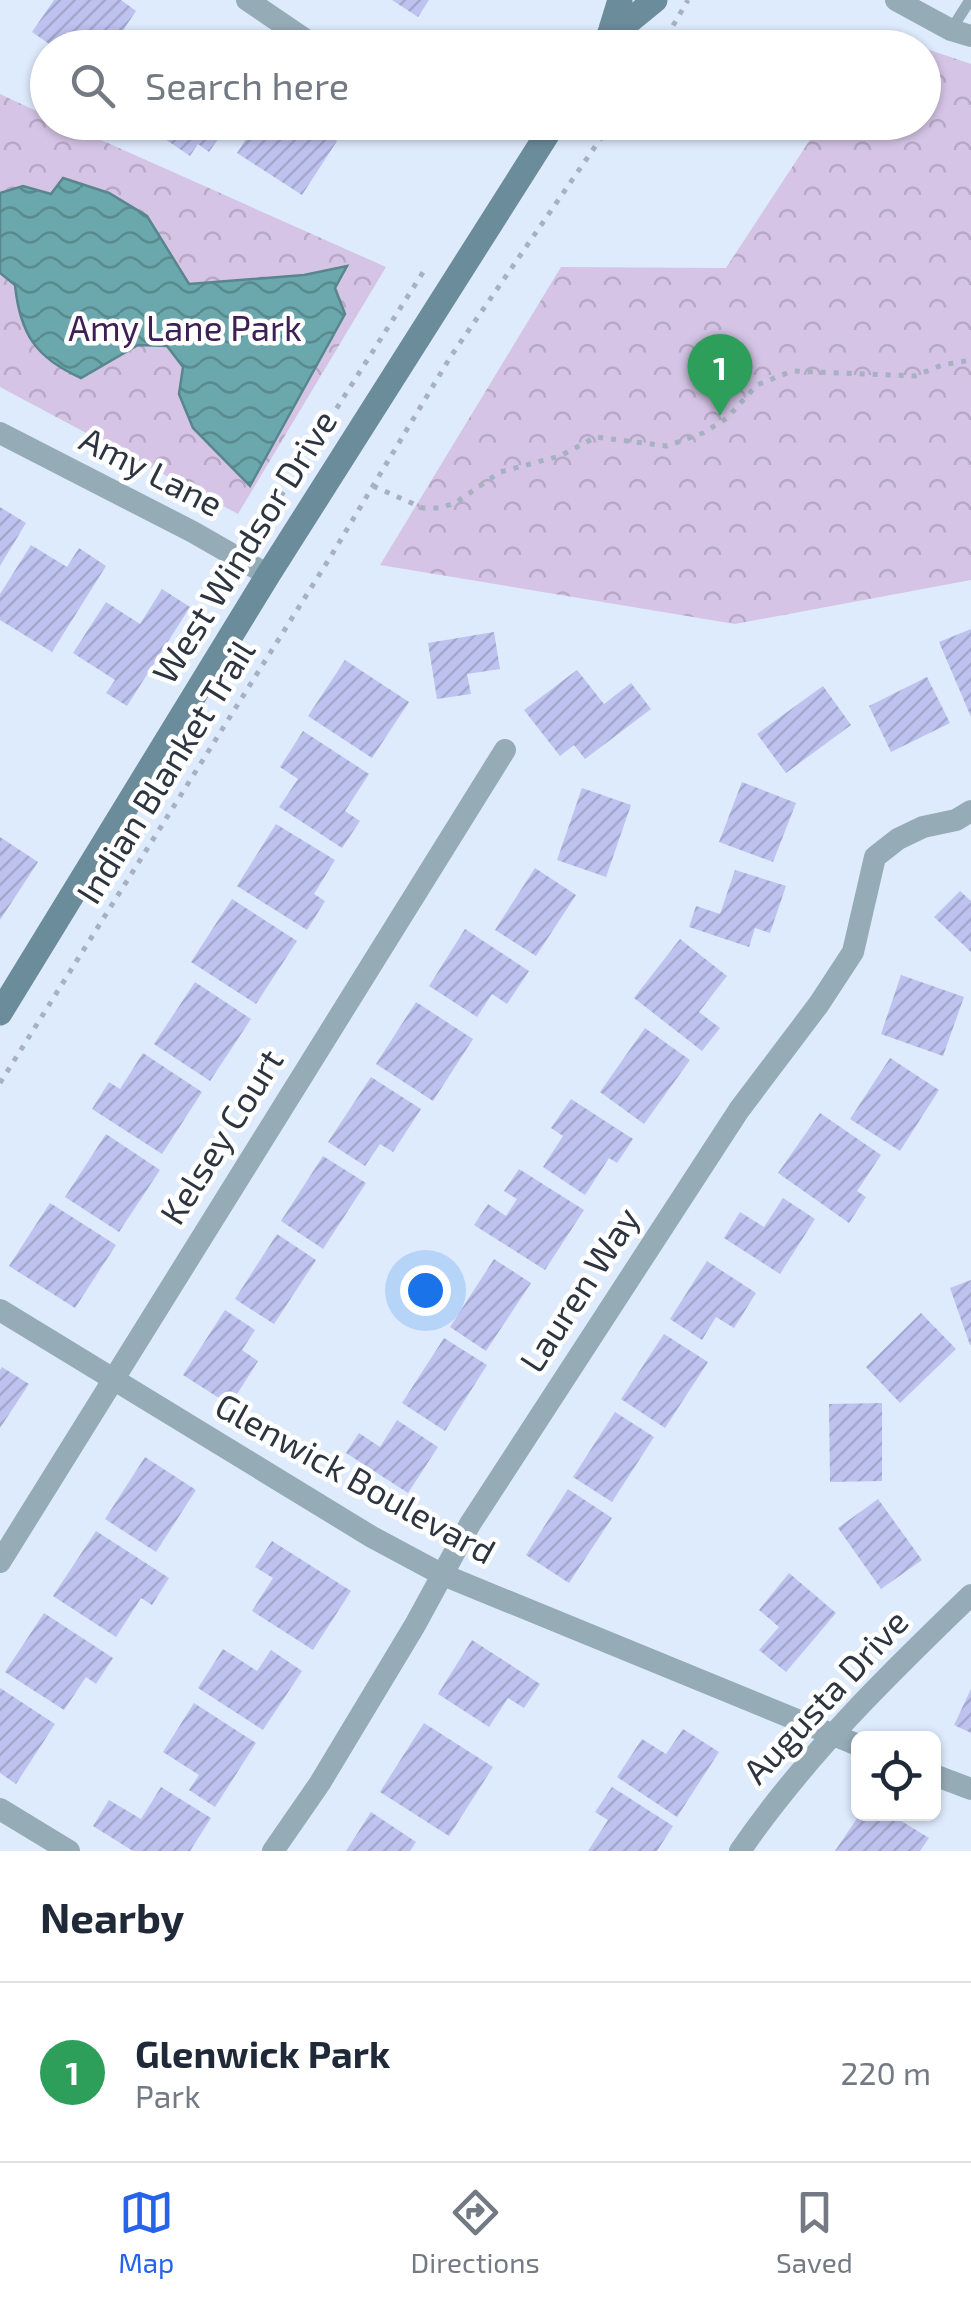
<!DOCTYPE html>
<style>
body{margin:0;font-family:"Exo 2",sans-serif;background:#f2f2f3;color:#1f2937}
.controls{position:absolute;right:30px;bottom:30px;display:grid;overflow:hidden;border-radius:15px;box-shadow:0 2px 8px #0004}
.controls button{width:90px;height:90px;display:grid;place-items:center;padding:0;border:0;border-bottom:2px solid #e0e1e3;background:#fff;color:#1f2937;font:50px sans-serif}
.you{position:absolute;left:425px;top:1290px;width:35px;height:35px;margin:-25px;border:8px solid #fff;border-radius:50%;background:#1a73e8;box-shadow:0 0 0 15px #1a73e833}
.badge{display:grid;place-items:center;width:65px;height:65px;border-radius:50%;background:#2563eb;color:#fff;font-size:32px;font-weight:700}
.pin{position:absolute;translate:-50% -82px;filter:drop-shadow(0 2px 5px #0008)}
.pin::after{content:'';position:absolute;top:52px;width:35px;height:30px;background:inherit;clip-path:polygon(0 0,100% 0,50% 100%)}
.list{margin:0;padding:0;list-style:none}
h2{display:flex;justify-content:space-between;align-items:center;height:130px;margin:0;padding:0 40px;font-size:42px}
h2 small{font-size:32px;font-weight:400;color:#747a83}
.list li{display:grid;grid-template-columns:65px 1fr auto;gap:30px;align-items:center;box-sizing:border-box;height:180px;padding:0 40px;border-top:2px solid #e0e1e3}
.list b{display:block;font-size:38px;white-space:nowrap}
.list p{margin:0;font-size:32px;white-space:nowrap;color:#747a83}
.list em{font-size:32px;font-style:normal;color:#747a83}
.icon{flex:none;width:55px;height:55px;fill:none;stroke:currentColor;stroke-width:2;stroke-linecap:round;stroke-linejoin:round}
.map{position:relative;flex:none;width:971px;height:1851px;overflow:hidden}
.search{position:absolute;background:#fff;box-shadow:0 2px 8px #0004;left:30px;right:30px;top:30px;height:110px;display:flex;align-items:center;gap:25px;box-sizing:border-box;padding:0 35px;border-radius:55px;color:#747a83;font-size:38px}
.sheet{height:310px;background:#fff}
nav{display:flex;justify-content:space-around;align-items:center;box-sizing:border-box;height:140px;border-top:2px solid #e0e1e3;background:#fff;font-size:28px;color:#747a83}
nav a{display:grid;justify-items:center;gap:5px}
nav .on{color:#2563eb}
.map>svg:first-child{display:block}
.park{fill:url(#park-crowns)}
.water{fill:url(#water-waves);stroke:#58868c;stroke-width:2.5}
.building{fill:url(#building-hatch)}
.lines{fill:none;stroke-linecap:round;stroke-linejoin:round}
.path{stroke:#a6b1c1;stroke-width:5;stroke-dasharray:5 8;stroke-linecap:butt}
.lane{stroke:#95abb5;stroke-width:11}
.street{stroke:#95abb5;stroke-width:22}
.secondary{stroke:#6b8c9b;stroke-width:25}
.labels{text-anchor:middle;stroke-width:9;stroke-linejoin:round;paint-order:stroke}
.park-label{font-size:35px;fill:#3d2054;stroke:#fff}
.street-label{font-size:35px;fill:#2d3540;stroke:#fff}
</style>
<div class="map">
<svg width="971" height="1851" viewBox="0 0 971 1851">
<defs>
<pattern id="park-crowns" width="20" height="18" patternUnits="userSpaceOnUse" patternTransform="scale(2.5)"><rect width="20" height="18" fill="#d5c4e6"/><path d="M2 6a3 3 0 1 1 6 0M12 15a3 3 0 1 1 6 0" fill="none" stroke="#b7a9c6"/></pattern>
<pattern id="water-waves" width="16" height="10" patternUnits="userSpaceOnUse" patternTransform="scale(2.5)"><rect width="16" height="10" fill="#6aa8ad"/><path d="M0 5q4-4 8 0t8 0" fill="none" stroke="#588a8e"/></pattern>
<pattern id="building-hatch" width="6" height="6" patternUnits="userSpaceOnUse" patternTransform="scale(2.5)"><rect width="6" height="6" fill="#bec2ef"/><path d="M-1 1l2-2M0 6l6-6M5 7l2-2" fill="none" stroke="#a4a7ce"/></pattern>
</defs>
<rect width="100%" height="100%" fill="#deebfd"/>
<g class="park">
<path d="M924 48 971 64V580L735 624 380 565 561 267 726 268 821 123 924 122Z"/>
<path d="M0 94 47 116 48 122 63 123 386 267 238 514 0 387Z"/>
</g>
<path class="water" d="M63 178 109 193 147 216 189 284 304 275 347 266 335 288 345 314 250 486 193 428 179 394 183 367 167 346 138 345 81 378C36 358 20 334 15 285L0 273V193L23 186 51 194Z"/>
<g class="building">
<path d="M54 0H121L136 11 111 48H55L32 32Z"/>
<path d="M392 0H429L418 17Z"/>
<path d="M163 122H230L209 152 198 144 190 156 162 137 169 127Z"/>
<path d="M257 122H308L337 141 302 195 237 153Z"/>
<path d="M0 507 26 523 0 566Z"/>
<path d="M31 545 67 567 79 548 106 566 52 652 0 620V594Z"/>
<path d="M162 589 190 607 127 706 106 693 115 680 73 653 106 602 140 624Z"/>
<path d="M971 629V717L939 642Z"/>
<path d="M494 632 500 669 467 674 471 694 437 699 428 643Z"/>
<path d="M345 660 409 702 372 758 308 716Z"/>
<path d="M577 670 604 704 631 683 651 709 585 759 574 745 560 756 524 710Z"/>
<path d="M927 677 950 723 891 752 869 706Z"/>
<path d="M823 686 851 725 786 773 757 734Z"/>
<path d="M303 731 369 774 345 811 360 821 342 848 279 807 298 779 280 767Z"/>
<path d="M742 782 796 803 773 862 719 842Z"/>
<path d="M582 788 631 805 606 877 557 860Z"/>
<path d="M276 824 335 860 314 894 325 901 307 930 237 886Z"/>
<path d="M0 837 38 862 0 920Z"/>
<path d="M535 868 576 895 536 956 495 930Z"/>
<path d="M735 870 786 886 770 933 755 928 749 947 689 927 696 906 720 914Z"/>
<path d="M960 891 971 901V952L934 917Z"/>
<path d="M232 899 297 941 256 1004 191 962Z"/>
<path d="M465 929 529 971 507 1004 492 994 477 1017 429 986Z"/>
<path d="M680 939 727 976 699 1012 720 1028 702 1051 634 998Z"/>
<path d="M901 975 964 997 943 1056 881 1034Z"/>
<path d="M195 982 251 1019 210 1081 154 1044Z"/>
<path d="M416 1002 473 1039 433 1101 376 1064Z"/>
<path d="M645 1028 690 1060 644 1124 600 1092Z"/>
<path d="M143 1053 202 1092 162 1154 92 1109 109 1082 120 1089Z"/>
<path d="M890 1058 939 1090 900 1151 850 1119Z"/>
<path d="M371 1077 421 1109 393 1152 380 1144 365 1166 328 1142Z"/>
<path d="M571 1099 633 1139 617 1163 609 1158 585 1195 543 1167 563 1136 551 1128Z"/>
<path d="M820 1113 881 1155 857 1191 866 1197 849 1223 778 1173Z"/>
<path d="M106 1134 160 1170 119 1232 65 1197Z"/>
<path d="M323 1156 366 1183 323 1249 281 1221Z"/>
<path d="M519 1169 584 1210 545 1270 474 1225 488 1204 506 1216 517 1199 504 1191Z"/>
<path d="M783 1198 815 1219 780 1274 724 1238 740 1212 764 1227Z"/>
<path d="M50 1203 116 1245 75 1308 9 1266Z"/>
<path d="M277 1234 316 1260 274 1324 235 1299Z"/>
<path d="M494 1259 531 1283 486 1351 450 1327Z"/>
<path d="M707 1261 756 1293 734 1328 716 1317 702 1340 670 1319Z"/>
<path d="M971 1280V1345H970L950 1288Z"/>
<path d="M225 1310 255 1330 242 1350 258 1361 230 1405 183 1375Z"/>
<path d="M921 1313 956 1349 900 1403 866 1367Z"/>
<path d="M664 1334 708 1362 665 1428 621 1399Z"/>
<path d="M444 1338 487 1365 445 1431 402 1403Z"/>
<path d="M2 1367 29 1384 0 1428V1370Z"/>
<path d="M882 1403V1481L830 1482 829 1404Z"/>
<path d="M615 1412 654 1437 612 1502 573 1477Z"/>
<path d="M397 1420 438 1447 408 1493 346 1453 359 1433 380 1447Z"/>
<path d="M145 1457 196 1490 156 1552 105 1519Z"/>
<path d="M568 1489 612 1518 569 1583 526 1555Z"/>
<path d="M878 1499 922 1560 881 1589 838 1528Z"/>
<path d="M96 1531 169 1578 152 1605 141 1598 116 1637 53 1596Z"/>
<path d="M272 1541 351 1591 313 1650 252 1611 273 1578 255 1567Z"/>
<path d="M789 1573 836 1613 786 1672 759 1650 779 1627 759 1610Z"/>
<path d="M44 1613 113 1658 96 1684 86 1677 64 1710 5 1672Z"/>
<path d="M472 1640 540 1684 524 1708 508 1698 489 1727 438 1694Z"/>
<path d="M223 1649 257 1671 271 1650 302 1671 263 1730 198 1688Z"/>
<path d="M0 1688 55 1724 16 1784 0 1773Z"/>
<path d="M971 1689V1733L954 1725Z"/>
<path d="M194 1703 256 1743 215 1807 189 1790 199 1775 163 1752Z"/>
<path d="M424 1723 493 1767 449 1836 380 1792Z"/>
<path d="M683 1729 719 1752 677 1817 617 1777 642 1739 666 1754Z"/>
<path d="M161 1787 211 1818 190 1851H133L93 1826 109 1800 141 1819Z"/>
<path d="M612 1787 673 1826 657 1851H588L608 1820 595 1812Z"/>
<path d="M371 1812 416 1842 410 1851H346Z"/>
<path d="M860 1814H890L929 1838 920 1851H835Z"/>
</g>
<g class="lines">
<g class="path">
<path d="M660 48 688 0"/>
<path d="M436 122 444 127"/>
<path d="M373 486 423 508H439L455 503 500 472 560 456 596 437 667 446 703 433 727 418 757 385 792 371 915 376 942 365 971 360"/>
<path d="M253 540 427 266"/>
<path d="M0 1083 331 556 451 356 612 122"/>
</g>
<path class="lane" d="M951 30 970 0"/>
<g class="street">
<path d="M247 0 318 48"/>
<path d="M896 0 951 30 971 36"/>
<path d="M0 433 193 532 268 575"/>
<path d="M0 1310 372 1537 441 1574 858 1745"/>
<path d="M0 1562 505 750"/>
<path d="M934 1775 971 1789"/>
<path d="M0 1809 69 1851"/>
<path d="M273 1851 320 1783 415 1625 470 1524 739 1110 819 1004 853 952 875 857 898 839 923 827 956 820 971 811"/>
<path d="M740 1851C805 1756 888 1675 971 1595"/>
</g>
<g class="secondary">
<path d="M611 36 655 0"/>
<path d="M608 39 620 0"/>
<path d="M0 1013 268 575 555 122"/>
</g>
</g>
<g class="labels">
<g class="park-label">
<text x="185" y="341">Amy Lane Park</text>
</g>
<g class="street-label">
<text transform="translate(151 472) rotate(27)" y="12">Amy Lane</text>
<text transform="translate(245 547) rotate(-58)" y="12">West Windsor Drive</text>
<text transform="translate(166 772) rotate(-58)" y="12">Indian Blanket Trail</text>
<text transform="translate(222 1137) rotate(-58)" y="12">Kelsey Court</text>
<text transform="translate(580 1290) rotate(-57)" y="12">Lauren Way</text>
<text transform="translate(355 1479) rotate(29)" y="12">Glenwick Boulevard</text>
<text transform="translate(826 1697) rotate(-47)" y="12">Augusta Drive</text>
</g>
</g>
</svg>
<div class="controls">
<button><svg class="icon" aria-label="locate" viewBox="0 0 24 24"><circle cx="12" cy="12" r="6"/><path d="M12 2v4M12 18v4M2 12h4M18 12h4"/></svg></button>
</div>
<div class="you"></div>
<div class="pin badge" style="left:720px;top:416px;background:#2e9e5b">1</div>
<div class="search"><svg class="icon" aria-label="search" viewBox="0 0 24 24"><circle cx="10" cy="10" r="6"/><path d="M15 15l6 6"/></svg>Search here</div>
</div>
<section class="sheet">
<h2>Nearby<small></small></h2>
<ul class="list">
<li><span class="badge" style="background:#2e9e5b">1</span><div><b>Glenwick Park</b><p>Park</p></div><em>220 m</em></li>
</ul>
</section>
<nav>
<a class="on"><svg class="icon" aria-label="map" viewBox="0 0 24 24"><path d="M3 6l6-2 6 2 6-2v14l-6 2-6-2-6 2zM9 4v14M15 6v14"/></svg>Map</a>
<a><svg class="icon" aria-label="directions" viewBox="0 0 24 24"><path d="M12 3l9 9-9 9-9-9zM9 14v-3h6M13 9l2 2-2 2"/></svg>Directions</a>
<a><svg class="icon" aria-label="saved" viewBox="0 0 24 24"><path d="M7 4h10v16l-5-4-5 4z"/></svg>Saved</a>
</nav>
